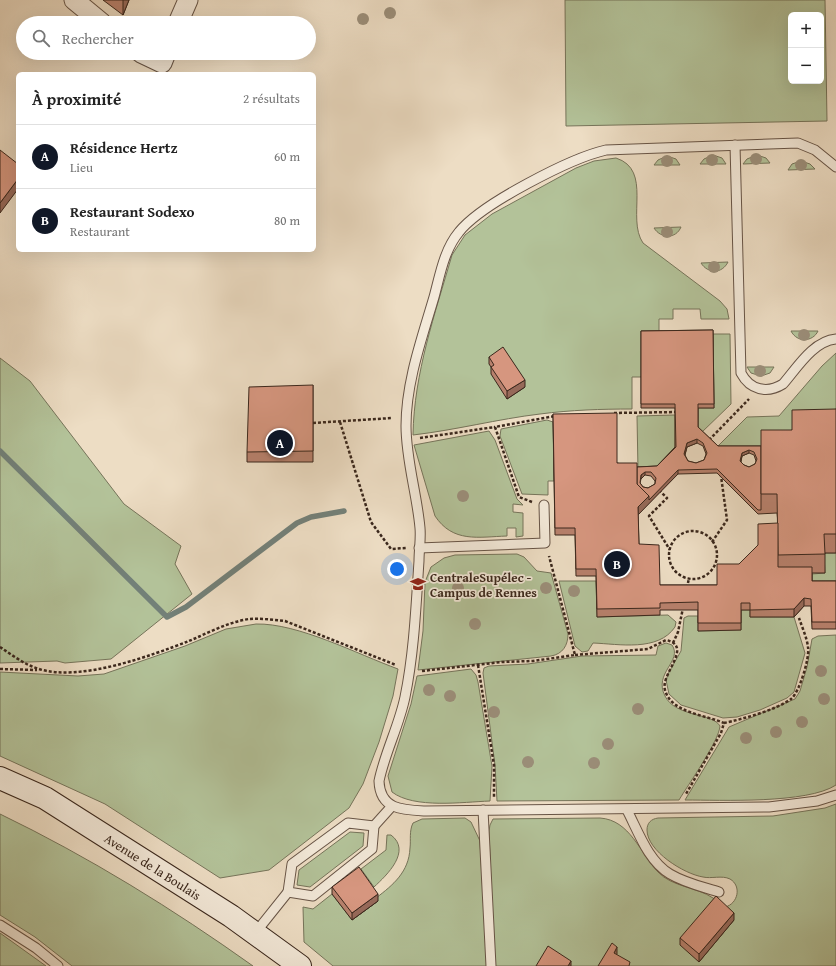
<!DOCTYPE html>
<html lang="fr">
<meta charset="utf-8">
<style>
body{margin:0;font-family:"Gentium Book Plus",serif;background:#f6f6f6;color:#222}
.controls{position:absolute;right:12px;top:12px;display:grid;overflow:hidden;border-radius:6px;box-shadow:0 4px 16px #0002}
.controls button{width:36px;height:36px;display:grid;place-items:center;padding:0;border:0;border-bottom:1px solid #e0e0e0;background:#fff;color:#222;font:20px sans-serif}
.you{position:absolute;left:397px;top:569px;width:14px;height:14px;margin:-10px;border:3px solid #fff;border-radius:50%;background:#1a73e8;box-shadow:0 0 0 6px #1a73e833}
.badge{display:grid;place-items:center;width:26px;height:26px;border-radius:50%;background:#111827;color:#fff;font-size:13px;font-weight:700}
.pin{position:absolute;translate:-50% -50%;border:2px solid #fff;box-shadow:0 1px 4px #0006}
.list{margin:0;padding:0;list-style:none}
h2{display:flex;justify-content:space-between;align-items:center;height:52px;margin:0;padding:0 16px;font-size:17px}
h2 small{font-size:13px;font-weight:400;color:#767676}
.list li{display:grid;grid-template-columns:26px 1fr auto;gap:12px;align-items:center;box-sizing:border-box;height:64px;padding:0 16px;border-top:1px solid #e0e0e0}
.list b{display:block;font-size:15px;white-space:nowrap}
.list p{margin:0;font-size:13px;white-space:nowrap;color:#767676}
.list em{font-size:13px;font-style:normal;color:#767676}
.icon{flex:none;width:22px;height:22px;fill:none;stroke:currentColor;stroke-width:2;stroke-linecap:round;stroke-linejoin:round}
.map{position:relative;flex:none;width:836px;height:966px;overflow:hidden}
.search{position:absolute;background:#fff;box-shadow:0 4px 16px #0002;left:16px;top:16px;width:300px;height:44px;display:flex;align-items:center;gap:10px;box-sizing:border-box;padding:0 14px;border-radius:22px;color:#767676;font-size:15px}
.panel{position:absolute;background:#fff;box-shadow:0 4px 16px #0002;left:16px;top:72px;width:300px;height:180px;border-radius:6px}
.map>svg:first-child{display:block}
.green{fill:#b3c299;stroke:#76745a;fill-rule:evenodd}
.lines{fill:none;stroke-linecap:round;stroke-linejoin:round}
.stream{stroke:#738078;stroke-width:5.5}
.lane-casing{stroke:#675446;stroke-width:11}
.street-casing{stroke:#675446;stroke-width:21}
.secondary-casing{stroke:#3a271c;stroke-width:24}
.path{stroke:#3a271c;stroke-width:2.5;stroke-dasharray:3 2;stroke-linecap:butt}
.lane{stroke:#f3e9d9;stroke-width:9}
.street{stroke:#f3e9d9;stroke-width:19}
.secondary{stroke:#f3e9d9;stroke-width:22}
.tree{fill:#9b8e79}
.wall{fill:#b8816d;stroke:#3a271c;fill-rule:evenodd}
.shaded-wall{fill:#966959;stroke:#3a271c}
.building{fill:#d6967f;stroke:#3a271c;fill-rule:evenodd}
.labels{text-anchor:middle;stroke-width:3.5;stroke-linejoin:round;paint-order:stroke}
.poi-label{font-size:13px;font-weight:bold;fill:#3a271c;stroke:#f3e9d9;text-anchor:start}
.street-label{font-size:13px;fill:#3a271c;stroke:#f3e9d9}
</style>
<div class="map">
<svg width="836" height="966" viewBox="0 0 836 966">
<rect width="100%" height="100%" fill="#edddc4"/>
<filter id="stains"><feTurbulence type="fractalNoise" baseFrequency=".005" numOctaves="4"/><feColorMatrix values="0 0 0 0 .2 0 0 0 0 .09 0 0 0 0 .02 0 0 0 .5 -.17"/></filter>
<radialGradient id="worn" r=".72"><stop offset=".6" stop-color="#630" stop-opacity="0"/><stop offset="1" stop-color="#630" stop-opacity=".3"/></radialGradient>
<g class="green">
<path d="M565 0H825L827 121 566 126ZM791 15H821V81H791Z"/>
<path d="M713 155 722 158 726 164H700L704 159Z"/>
<path d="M757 155 766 158 770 163 743 164 747 159Z"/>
<path d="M667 156 676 159 680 165H654L658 160Z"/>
<path d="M616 158C653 170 626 218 643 243L720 301 727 309 729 319H701L700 309H673V319H659V335L641 377H632V409C601 409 571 410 540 414 498 419 456 430 413 435 414 373 435 314 452 255L465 235 492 214 576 168 594 161Z"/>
<path d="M801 161 810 164 815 169 788 170 792 164Z"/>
<path d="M681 227C676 239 661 239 654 228Z"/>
<path d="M728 262C722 274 708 274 701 263Z"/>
<path d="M791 331H818C813 342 797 343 791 331Z"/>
<path d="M713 334H730L731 404 701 433 698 431V408H714Z"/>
<path d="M836 353V429L792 449 716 448 747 417 779 416 822 366Z"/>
<path d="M0 358 30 381 124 504 181 546 175 564 192 594 111 659 65 663 57 661 0 663Z"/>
<path d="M747 367H774L770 373 761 376 751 373Z"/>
<path d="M675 415V451L657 470H638L637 416Z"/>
<path d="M547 420 553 422 554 481H548V495L522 494 500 436 501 429Z"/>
<path d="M489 431 495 440 517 499 523 505 513 504V512L523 513V536L516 537V528H507V536C478 537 453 543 435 516L414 445Z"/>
<path d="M824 553H836V588L812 589V574L825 573Z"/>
<path d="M517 554 524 557 537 571 551 573 568 634C568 645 563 654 551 656L418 670 423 631 425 582 431 567 444 558 455 555Z"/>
<path d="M559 581H596L597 617 668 615 676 622 675 627C658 652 619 644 593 643L588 651 582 652 575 646Z"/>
<path d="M741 610H750V617H794L805 653 794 692 787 698 760 710 737 717 723 718 681 705 669 694 666 680 669 672 681 651 684 618 688 616H698V631L741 630Z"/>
<path d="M256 624C298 623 357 654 398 669L393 696 379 742 363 784 349 808 269 870 220 878 105 804 0 756V672L78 676 104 674 185 646 226 629Z"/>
<path d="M836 635V785C807 804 721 800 685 800L729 727 795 699 800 691 807 667 812 639 818 636Z"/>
<path d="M666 643 672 645C683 661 653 673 665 696 675 717 713 713 720 726 719 741 688 785 679 800L497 801 495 765 483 673 484 668 489 666 528 664 582 656 656 655 658 646Z"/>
<path d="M471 669 476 675 478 682 492 766 490 801C463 802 414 809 392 792L388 776 411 704 417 676Z"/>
<path d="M836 804V966H494L489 831 490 825 493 819 600 818C630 820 640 853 658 872 672 887 697 887 713 898 718 900 721 904 725 907 738 904 742 886 730 879 722 875 711 879 703 877 684 874 647 851 647 830 647 823 651 819 658 818L773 816 825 808Z"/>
<path d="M0 814C89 857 173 909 253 966H72L35 937 0 915Z"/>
<path d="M465 818 471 822 480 841 487 966H333L304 942 303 907 313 909 332 894 352 920 378 901 376 898C393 885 409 872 410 848 411 840 409 831 413 823L422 819Z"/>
<path d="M350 832 364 833 363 846 310 887 297 885 299 870Z"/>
<path d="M387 835H391C412 851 387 875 374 887L361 869 386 850Z"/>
<path d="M0 933 46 966H0Z"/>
</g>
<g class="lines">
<path class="stream" d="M0 451 167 617 186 607 297 523 311 517 344 511"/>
<defs>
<g id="lane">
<path d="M735 145 741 373C750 390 767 394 783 384 797 368 813 341 836 339"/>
<path d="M836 167 815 150 798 143 606 150C571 158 481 204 459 232 444 250 440 275 434 297 422 338 406 382 406 426 406 460 417 494 420 528 421 539 419 550 419 561 416 606 414 653 405 697 399 726 385 752 379 781 380 810 403 810 426 811L769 807 817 801 836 795"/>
<path d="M419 548 545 543 544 505"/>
<path d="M483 810 491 966"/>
<path d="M627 810C638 831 648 861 670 874 685 883 703 887 719 892"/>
<path d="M348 823 374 826 372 849 313 896 288 892 292 864Z"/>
<path d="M374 826 392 806"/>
<path d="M0 925 36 948 58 966"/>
<path d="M256 932 288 892"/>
</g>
<g id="street">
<path d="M74 0 102 23"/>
<path d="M178 23 188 0"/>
<path d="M141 53 162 63 166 53"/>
</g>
<g id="secondary">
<path id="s1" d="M0 778 45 798 231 916 300 966"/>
</g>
</defs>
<use href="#lane" class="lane-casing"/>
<use href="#street" class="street-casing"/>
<use href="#secondary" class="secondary-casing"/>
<g class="path">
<path d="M614 413 677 412"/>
<path d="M340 422 371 522 391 549 406 548"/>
<path d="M313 423 392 418"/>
<path d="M420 438 495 427"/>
<path d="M709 440 749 399"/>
<path d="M659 490 667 498 649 516 670 550"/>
<path d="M532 502 519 497 495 427 555 416"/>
<circle cx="693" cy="555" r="24"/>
<path d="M712 542 727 520 721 476"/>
<path d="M687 588 689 578"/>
<path d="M673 643 678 632 683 608"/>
<path d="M0 647C12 655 25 665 39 669 80 682 150 656 189 641 208 633 228 622 249 619 260 618 273 620 285 621L396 665"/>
<path d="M575 655 648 649 666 640C694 646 660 674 665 690 671 713 706 715 724 723L721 733 686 794"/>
<path d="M478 665 494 765V797"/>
<path d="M0 669 37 670"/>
<path d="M422 671 502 662 533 661 575 655 549 556"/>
<path d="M724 723C743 719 776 710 791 699 799 693 810 658 808 647 807 638 802 627 799 618"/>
</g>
<use href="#lane" class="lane"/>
<use href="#street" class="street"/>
<use href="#secondary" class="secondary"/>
</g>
<g class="tree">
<circle cx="390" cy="13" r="6"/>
<circle cx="363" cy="19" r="6"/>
<circle cx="756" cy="159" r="6"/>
<circle cx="712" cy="160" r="6"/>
<circle cx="667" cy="161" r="6"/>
<circle cx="801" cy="165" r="6"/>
<circle cx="667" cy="232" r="6"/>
<circle cx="714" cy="267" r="6"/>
<circle cx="804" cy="335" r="6"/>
<circle cx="760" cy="371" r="6"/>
<circle cx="463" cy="496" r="6"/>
<circle cx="458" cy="588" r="6"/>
<circle cx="546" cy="588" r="6"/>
<circle cx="574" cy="591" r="6"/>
<circle cx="475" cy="624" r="6"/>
<circle cx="821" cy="671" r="6"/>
<circle cx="429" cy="690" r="6"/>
<circle cx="450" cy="696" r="6"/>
<circle cx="824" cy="699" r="6"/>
<circle cx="638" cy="709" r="6"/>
<circle cx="494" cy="712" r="6"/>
<circle cx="802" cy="722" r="6"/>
<circle cx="776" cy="732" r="6"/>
<circle cx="746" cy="738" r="6"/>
<circle cx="608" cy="744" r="6"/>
<circle cx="528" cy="762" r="6"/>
<circle cx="594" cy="763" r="6"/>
</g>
<g class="wall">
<path d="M103 0H129L123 15Z"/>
<path d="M713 330 714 408H698V427L718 446H761L792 430 836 409V553H825V573H812V581H836V629H812L811 606H804L794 617H750V610H741V630L698 631V610H660V615L597 617 596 576H576L575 535H555L553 414 617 463 637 467 657 466 675 447V408H641V331ZM697 443 703 446 706 454 704 460 696 463 688 461 685 455 687 447ZM749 453 754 455 756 461 755 464 749 467 744 465 741 462 742 456ZM717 473 758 514 777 513 778 523 758 545 739 564 717 585H660L639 544 638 514 678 474ZM645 475 651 476 655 481V484L648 488 643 487 640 483 641 479Z"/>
<path d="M489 357 525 387 507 399 491 374V367L489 364Z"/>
<path d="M313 385V462H247V452Z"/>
<path d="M332 887 378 901 352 920 332 894Z"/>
<path d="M734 920 699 962 680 945V938Z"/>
</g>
<g class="shaded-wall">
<path d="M123 0H129L123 15Z"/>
<path d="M18 179V189L0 213V203Z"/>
<path d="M525 380V387L507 399V391Z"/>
<path d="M697 439V443L687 447 684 458V454L687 443Z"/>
<path d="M749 450V453L742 456 740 465V461L742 453Z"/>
<path d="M678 470V474L638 515V507L649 496Z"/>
<path d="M645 472V475L641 479V475Z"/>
<path d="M804 598V606L794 617V609Z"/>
<path d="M378 894V901L352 920V913Z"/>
<path d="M734 913V920L699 962V954Z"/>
<path d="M617 947V954L614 960V953Z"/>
<path d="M571 961V966H568Z"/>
</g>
<g class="building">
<path d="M0 150 18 164V179L0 203Z"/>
<path d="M713 330 714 404H698V427L718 446H761V510H758L717 469 678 470 649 500V496L637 484V467L657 466 676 447 675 404H641V331ZM697 439 703 443 707 453 704 460 696 463 688 461 684 454 687 443ZM749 450 754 452 757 459 755 464 749 467 744 465 740 461 742 453ZM645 472H651L656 478 655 484 648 488 643 487 640 483 641 475Z"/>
<path d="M503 347 525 380 507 391 491 367 494 365 489 357Z"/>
<path d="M313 385V451L247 452 249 387Z"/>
<path d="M836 409V534H824L825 554 778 555 777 494H761V430H792V410Z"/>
<path d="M617 413V463H637V484L649 496 638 507 639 544 659 545 660 585H717V564H739L758 545V524L778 523V567H812V581H836V622H812L811 599 804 598 794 609 750 610V603H741V623H698V602L660 603V608L597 609 596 569H576L575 528H555L553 414Z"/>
<path d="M359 867 378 894 352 913 332 887Z"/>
<path d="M716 896 734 913 699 954 680 938Z"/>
<path d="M612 943 617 947 614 953 630 962 629 966H598Z"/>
<path d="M548 946 571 961 568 966H536Z"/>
</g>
<defs>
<symbol id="university-bare" viewBox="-9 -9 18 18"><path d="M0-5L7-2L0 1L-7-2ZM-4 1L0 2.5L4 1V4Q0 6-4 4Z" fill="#8f2418" stroke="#f3e9d9" stroke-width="2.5" paint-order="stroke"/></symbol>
</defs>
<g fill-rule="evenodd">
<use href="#university-bare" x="407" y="573" width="22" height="22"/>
</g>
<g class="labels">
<g class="poi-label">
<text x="430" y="582">CentraleSupélec -<tspan x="430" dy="15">Campus de Rennes</tspan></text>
</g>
<g class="street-label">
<text dy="5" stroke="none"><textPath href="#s1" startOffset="177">Avenue de la Boulais</textPath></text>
</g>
</g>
<rect width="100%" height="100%" filter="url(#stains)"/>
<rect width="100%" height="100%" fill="url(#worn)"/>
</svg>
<div class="controls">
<button>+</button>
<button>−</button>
</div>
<div class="you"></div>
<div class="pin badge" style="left:280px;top:443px">A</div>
<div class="pin badge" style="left:617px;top:564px">B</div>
<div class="search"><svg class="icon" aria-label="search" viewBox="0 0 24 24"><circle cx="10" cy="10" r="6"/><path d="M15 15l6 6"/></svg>Rechercher</div>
<section class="panel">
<h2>À proximité<small>2 résultats</small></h2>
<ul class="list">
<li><span class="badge">A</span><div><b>Résidence Hertz</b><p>Lieu</p></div><em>60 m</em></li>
<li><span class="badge">B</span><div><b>Restaurant Sodexo</b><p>Restaurant</p></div><em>80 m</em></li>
</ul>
</section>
</div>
